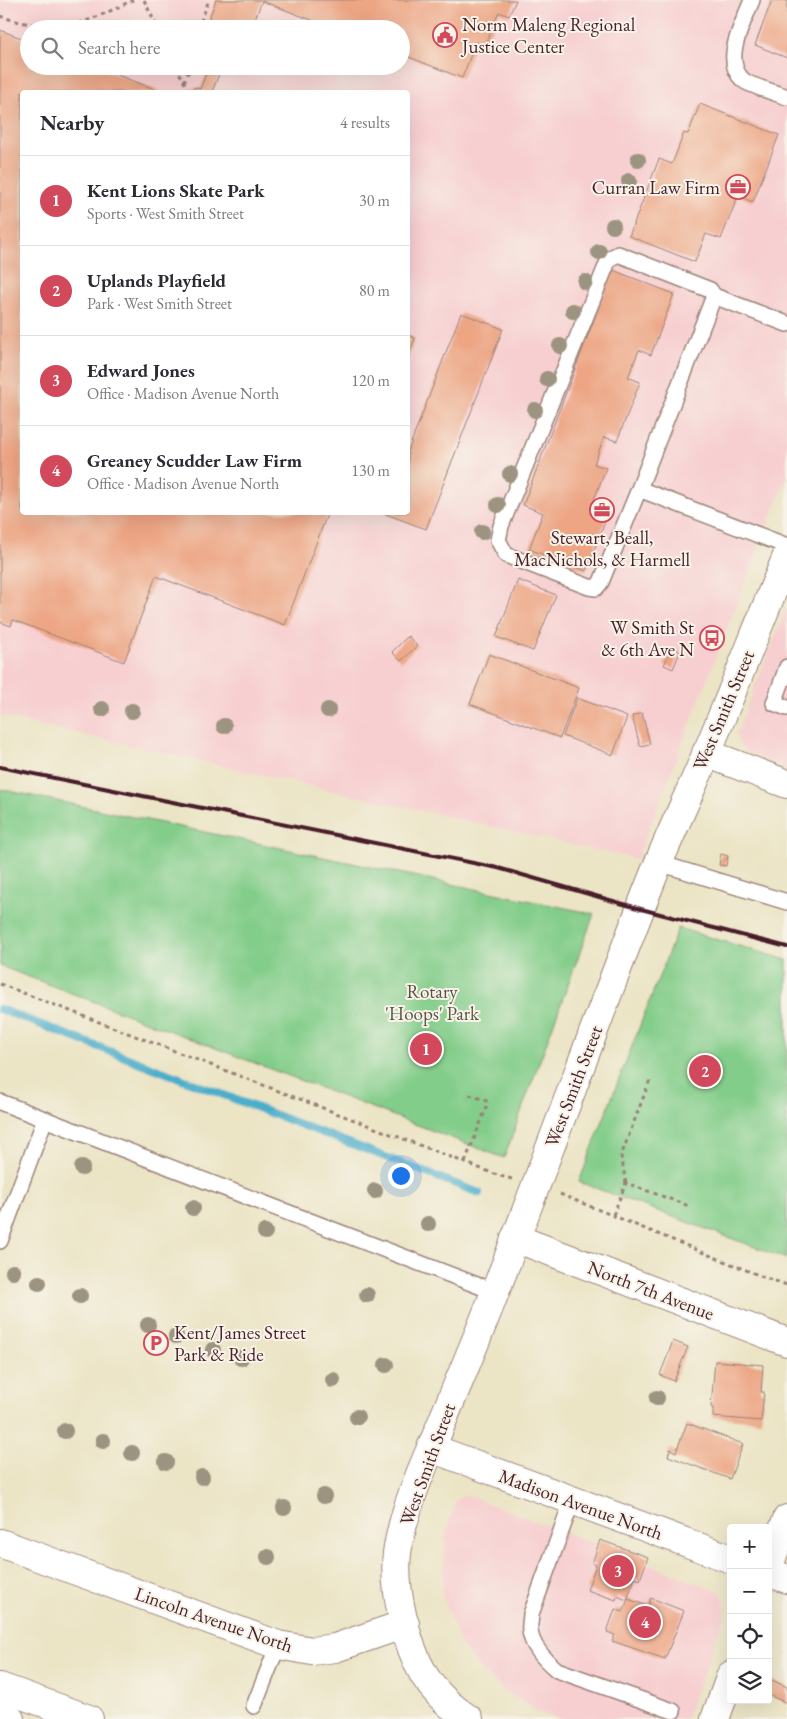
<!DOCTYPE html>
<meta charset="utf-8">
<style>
body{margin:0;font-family:"EB Garamond",serif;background:#f7f7f7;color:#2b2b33}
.controls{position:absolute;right:15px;bottom:15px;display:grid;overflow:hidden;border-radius:5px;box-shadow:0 5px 20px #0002}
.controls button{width:45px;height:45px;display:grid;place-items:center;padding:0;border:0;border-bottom:1px solid #e1e1e2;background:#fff;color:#2b2b33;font:25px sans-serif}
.you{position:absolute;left:400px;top:1175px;width:18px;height:18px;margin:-12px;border:4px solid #fff;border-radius:50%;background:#1a73e8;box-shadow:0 0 0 8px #1a73e833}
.badge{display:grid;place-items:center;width:32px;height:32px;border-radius:50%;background:#d1495b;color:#fff;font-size:16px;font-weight:700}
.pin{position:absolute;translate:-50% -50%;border:2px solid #fff;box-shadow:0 1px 5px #0006}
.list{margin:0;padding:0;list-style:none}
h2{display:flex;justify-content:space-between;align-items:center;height:65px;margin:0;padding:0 20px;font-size:21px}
h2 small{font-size:16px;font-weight:400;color:#7c7c81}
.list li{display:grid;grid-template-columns:32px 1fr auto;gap:15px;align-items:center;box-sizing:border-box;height:90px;padding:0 20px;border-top:1px solid #e1e1e2}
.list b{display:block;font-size:19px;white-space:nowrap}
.list p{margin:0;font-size:16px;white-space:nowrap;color:#7c7c81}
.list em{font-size:16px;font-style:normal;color:#7c7c81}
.icon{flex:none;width:28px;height:28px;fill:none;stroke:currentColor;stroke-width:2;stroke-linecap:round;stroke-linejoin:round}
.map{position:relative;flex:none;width:787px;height:1719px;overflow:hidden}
.search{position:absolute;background:#fff;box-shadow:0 5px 20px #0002;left:20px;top:20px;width:390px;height:55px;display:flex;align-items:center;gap:12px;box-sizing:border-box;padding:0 18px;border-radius:28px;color:#7c7c81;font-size:19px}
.panel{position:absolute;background:#fff;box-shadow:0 5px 20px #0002;left:20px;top:90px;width:390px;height:425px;border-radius:5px}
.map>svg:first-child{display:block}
.built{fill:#f7cfd0;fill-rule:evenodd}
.green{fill:#83cd8a;stroke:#66765a}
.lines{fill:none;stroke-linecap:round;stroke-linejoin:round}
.stream{stroke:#4baeca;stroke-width:8}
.building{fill:#eda584}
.service-casing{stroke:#9a8278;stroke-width:18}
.minor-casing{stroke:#9a8278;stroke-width:30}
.secondary-casing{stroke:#9a8278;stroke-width:30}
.motorway-casing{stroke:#9a8278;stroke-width:30}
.path{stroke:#9a8278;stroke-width:3;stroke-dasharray:4 4;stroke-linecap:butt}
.service{stroke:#fff;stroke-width:15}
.minor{stroke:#fff;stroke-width:28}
.secondary{stroke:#fff;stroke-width:28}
.motorway{stroke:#fff;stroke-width:28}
.rail{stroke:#4a1f2b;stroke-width:4}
.tree{fill:#9c9480}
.labels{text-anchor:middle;stroke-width:4;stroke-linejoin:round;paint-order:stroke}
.poi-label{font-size:19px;fill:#4a1f2b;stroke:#f7f3e8;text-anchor:start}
.street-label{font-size:19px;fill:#4a1f2b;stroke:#f7f3e8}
.park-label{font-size:19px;fill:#5b5348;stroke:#f7f3e8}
</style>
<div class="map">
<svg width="787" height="1719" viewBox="0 0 787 1719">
<rect width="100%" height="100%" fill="#f7f3e8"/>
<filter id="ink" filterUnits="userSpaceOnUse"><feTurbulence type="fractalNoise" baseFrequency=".02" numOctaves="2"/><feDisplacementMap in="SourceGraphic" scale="10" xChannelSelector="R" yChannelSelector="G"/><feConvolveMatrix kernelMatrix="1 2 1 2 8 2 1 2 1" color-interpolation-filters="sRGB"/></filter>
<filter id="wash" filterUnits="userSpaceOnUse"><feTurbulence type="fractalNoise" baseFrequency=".0096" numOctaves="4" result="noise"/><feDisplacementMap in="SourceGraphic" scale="20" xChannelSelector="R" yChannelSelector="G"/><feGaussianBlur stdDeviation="1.12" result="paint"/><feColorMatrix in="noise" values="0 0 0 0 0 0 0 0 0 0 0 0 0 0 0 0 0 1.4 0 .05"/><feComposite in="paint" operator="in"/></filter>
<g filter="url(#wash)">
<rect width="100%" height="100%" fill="#ebe4c5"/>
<g class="built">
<path d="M0 0H787V476L637 859 0 716ZM29 29H401V66H29ZM22 92H408V512H22Z"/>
<path d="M787 607V769L749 754 740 745 736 734Z"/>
<path d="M466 1495 721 1592 726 1612 686 1719H560L536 1711 506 1691 481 1671 460 1643 442 1595 446 1534 456 1500Z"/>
</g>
<g class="green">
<path d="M0 789 594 914 504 1158 0 966Z"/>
<path d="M678 928 787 960V1259L579 1182Z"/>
</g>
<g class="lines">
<path class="stream" d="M0 1009 479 1193"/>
</g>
<g id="blocks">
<g class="building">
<path d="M216 0H516L509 16 499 12 485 46 476 42 462 78 401 54V29H335L262 1 251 29H205Z"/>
<path d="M772 0H787V58L755 45Z"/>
<path d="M0 30 29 41V66H94L162 92H22V512H328L285 625 156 576 124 662 13 620 11 626 0 622Z"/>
<path d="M209 66H222L212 92H184L196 87 200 89Z"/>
<path d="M700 104 779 135 753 202 738 196 721 239 706 234 695 262 629 236 659 159 672 164 684 133 688 134Z"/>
<path d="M613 270 674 294 651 355 639 350 628 377 640 382 617 441 604 437 594 464 606 468 593 502 610 509 586 571 529 549 543 513 523 505Z"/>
<path d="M461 313 503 329 426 529 383 513 408 512V451Z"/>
<path d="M408 335 415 338 408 358Z"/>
<path d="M518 580 556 595 533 651 496 637Z"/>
<path d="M408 636 417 646 401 661 392 652Z"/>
<path d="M672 648 680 652 673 669 664 665Z"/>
<path d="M489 654 579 688 560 738 470 704Z"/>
<path d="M577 698 627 717 613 755 563 736Z"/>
<path d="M642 713 650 744 640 746 632 716Z"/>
<path d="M721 854 728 856 726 866 719 865Z"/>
<path d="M673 1341 688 1347 674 1381 660 1375Z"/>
<path d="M715 1361 763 1365 761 1392H764L761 1421 713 1417V1408L711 1407Z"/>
<path d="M687 1423 743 1444 730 1479 668 1456 670 1449 676 1452Z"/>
<path d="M600 1540 648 1557 640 1580 635 1578 627 1600 617 1596 616 1600 587 1590 596 1565 592 1563Z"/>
<path d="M651 1598 684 1611 665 1659 612 1641 615 1635 607 1632 615 1609 623 1612 628 1599 648 1606Z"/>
<path d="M770 1679 787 1687V1703L768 1695Z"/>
</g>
</g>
</g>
<g filter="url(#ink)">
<use href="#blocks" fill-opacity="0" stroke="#9a8278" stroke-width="1"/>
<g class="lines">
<defs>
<g id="service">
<path d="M752 0C744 22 721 60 743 80 750 86 777 93 787 97"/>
<path d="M787 324 714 296 639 489 787 546"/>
<path d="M639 489 601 582 596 588 589 587 506 555 498 540 501 526 609 259 618 254 710 290 714 296"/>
<path d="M787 667 774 703 787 708"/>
<path d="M659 863 787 902"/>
<path d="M0 1102 495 1292"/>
<path d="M0 1241 45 1119"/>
<path d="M572 1501 531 1614C531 1619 529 1626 530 1631 532 1647 545 1660 557 1670L673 1711"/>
<path d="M254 1706 278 1645"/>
</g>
<g id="minor">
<path d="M706 753 787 784"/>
<path d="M515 1238 787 1342"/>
<path d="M431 1448 731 1559"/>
<path d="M0 1543 278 1645 312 1651 335 1648 405 1624"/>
<path d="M768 1568 787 1519"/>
<path d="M768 1572 787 1579"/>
<path d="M715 1719 731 1675"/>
</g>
<path id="secondary" d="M469 1719C452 1708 435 1693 424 1675 406 1644 393 1589 397 1553 403 1513 419 1475 435 1439 455 1390 476 1342 495 1292 548 1156 597 1019 650 884 668 838 689 795 708 750 735 686 760 621 787 556"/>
<g id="motorway">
<path d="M0 1687 89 1719"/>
<path d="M0 1715 10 1719"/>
</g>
</defs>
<use href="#service" class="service-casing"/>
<use href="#minor" class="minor-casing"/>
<use href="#secondary" class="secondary-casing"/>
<use href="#motorway" class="motorway-casing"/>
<g class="path">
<path d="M144 0 158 29"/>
<path d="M0 16C24 25 56 29 82 22 99 17 116 8 133 0"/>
<path d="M198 29 209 0"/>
<path d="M176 66 187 88"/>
<path d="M184 82 188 73V66"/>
<path d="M0 984 500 1176 512 1179"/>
<path d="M465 1162 487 1106 486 1100 469 1095"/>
<path d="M626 1183 621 1156 651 1077"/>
<path d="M560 1194 763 1277 787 1285"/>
<path d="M613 1215 626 1183 689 1206"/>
</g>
<use href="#service" class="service"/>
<use href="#minor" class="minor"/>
<use href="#secondary" class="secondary"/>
<use href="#motorway" class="motorway"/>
<path class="rail" d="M0 767 498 868 641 909 787 947"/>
</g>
<g class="tree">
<circle cx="638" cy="160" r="8"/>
<circle cx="629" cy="181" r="8"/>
<circle cx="613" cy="226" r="8"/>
<circle cx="599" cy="252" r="8"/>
<circle cx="585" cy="282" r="8"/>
<circle cx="573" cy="311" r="8"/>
<circle cx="560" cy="346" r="8"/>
<circle cx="547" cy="379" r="8"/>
<circle cx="535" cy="410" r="8"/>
<circle cx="510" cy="474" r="8"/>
<circle cx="498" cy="505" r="8"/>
<circle cx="482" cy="532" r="8"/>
<circle cx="102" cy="709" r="8"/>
<circle cx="328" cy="710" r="8"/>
<circle cx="132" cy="711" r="8"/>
<circle cx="224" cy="726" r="8"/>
<circle cx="82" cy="1168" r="8"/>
<circle cx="375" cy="1191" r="8"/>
<circle cx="193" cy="1208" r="8"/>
<circle cx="428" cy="1224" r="8"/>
<circle cx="265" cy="1232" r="8"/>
<circle cx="13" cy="1272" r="8"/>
<circle cx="39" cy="1283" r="8"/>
<circle cx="367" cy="1295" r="8"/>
<circle cx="80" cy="1296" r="8"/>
<circle cx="148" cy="1325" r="8"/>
<circle cx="176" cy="1336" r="8"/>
<circle cx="213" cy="1350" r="8"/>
<circle cx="241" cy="1358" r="8"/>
<circle cx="386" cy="1365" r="8"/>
<circle cx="333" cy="1380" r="8"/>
<circle cx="657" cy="1398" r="8"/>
<circle cx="357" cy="1417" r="8"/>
<circle cx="65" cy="1431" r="8"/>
<circle cx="103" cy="1441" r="8"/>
<circle cx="132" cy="1453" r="8"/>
<circle cx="166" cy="1462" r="8"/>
<circle cx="202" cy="1477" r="8"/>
<circle cx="324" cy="1496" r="8"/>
<circle cx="284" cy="1508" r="8"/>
<circle cx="268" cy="1557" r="8"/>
</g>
</g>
<defs>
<symbol id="civic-ring" viewBox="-11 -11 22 22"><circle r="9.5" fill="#f7f3e8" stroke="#d1495b" stroke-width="1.5"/><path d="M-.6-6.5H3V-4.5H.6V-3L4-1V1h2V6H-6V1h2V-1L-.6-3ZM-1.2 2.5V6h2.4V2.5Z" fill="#d1495b"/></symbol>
<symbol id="office-ring" viewBox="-11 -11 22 22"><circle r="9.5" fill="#f7f3e8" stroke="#d1495b" stroke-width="1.5"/><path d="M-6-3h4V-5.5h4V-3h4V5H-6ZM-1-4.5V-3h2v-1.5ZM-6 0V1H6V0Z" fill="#d1495b"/></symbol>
<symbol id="bus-ring" viewBox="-11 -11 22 22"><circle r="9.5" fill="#f7f3e8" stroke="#d1495b" stroke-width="1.5"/><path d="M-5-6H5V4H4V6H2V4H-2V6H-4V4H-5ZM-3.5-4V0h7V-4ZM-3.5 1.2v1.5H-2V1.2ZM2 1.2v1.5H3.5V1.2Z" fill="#d1495b"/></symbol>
<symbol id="parking-ring" viewBox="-11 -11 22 22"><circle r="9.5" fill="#f7f3e8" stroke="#d1495b" stroke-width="1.5"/><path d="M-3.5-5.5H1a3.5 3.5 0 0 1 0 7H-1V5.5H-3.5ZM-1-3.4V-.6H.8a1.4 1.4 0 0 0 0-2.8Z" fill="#d1495b"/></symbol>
</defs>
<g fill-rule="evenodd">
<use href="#civic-ring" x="431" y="21" width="28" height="28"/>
<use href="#office-ring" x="724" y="173" width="28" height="28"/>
<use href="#office-ring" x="588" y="496" width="28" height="28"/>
<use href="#bus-ring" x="698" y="624" width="28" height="28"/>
<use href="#parking-ring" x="142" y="1329" width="28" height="28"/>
</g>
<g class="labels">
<g class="poi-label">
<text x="462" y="31">Norm Maleng Regional<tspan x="462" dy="22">Justice Center</tspan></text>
<text x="720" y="194" text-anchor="end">Curran Law Firm</text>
<text x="602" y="544" text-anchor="middle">Stewart, Beall,<tspan x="602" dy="22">MacNichols, &amp; Harmell</tspan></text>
<text x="694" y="634" text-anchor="end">W Smith St<tspan x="694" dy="22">&amp; 6th Ave N</tspan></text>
<text x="174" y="1339">Kent/James Street<tspan x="174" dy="22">Park &amp; Ride</tspan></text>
</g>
<g class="street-label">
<text transform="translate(723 710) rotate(-67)" y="7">West Smith Street</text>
<text transform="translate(573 1086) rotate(-69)" y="7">West Smith Street</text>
<text transform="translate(651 1290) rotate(21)" y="7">North 7th Avenue</text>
<text transform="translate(427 1464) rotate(-70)" y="7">West Smith Street</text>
<text transform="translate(581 1504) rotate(20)" y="7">Madison Avenue North</text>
<text transform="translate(214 1619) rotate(19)" y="7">Lincoln Avenue North</text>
</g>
<g class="park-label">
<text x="432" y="998">Rotary<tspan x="432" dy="22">'Hoops' Park</tspan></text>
</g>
</g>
</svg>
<div class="controls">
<button>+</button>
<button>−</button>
<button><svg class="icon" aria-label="locate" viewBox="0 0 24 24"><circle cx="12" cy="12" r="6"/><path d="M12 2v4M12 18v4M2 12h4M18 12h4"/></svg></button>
<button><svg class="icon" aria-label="layers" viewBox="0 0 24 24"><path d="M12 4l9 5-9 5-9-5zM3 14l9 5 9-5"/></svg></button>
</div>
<div class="you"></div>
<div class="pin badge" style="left:426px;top:1049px">1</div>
<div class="pin badge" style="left:705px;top:1071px">2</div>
<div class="pin badge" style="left:618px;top:1571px">3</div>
<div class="pin badge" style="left:645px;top:1622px">4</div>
<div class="search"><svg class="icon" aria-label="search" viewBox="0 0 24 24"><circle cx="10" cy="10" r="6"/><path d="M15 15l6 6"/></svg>Search here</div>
<section class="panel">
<h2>Nearby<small>4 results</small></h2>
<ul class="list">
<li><span class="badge">1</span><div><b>Kent Lions Skate Park</b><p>Sports · West Smith Street</p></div><em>30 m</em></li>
<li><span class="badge">2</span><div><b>Uplands Playfield</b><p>Park · West Smith Street</p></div><em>80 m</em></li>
<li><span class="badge">3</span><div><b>Edward Jones</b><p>Office · Madison Avenue North</p></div><em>120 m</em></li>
<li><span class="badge">4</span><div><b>Greaney Scudder Law Firm</b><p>Office · Madison Avenue North</p></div><em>130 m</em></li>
</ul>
</section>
</div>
